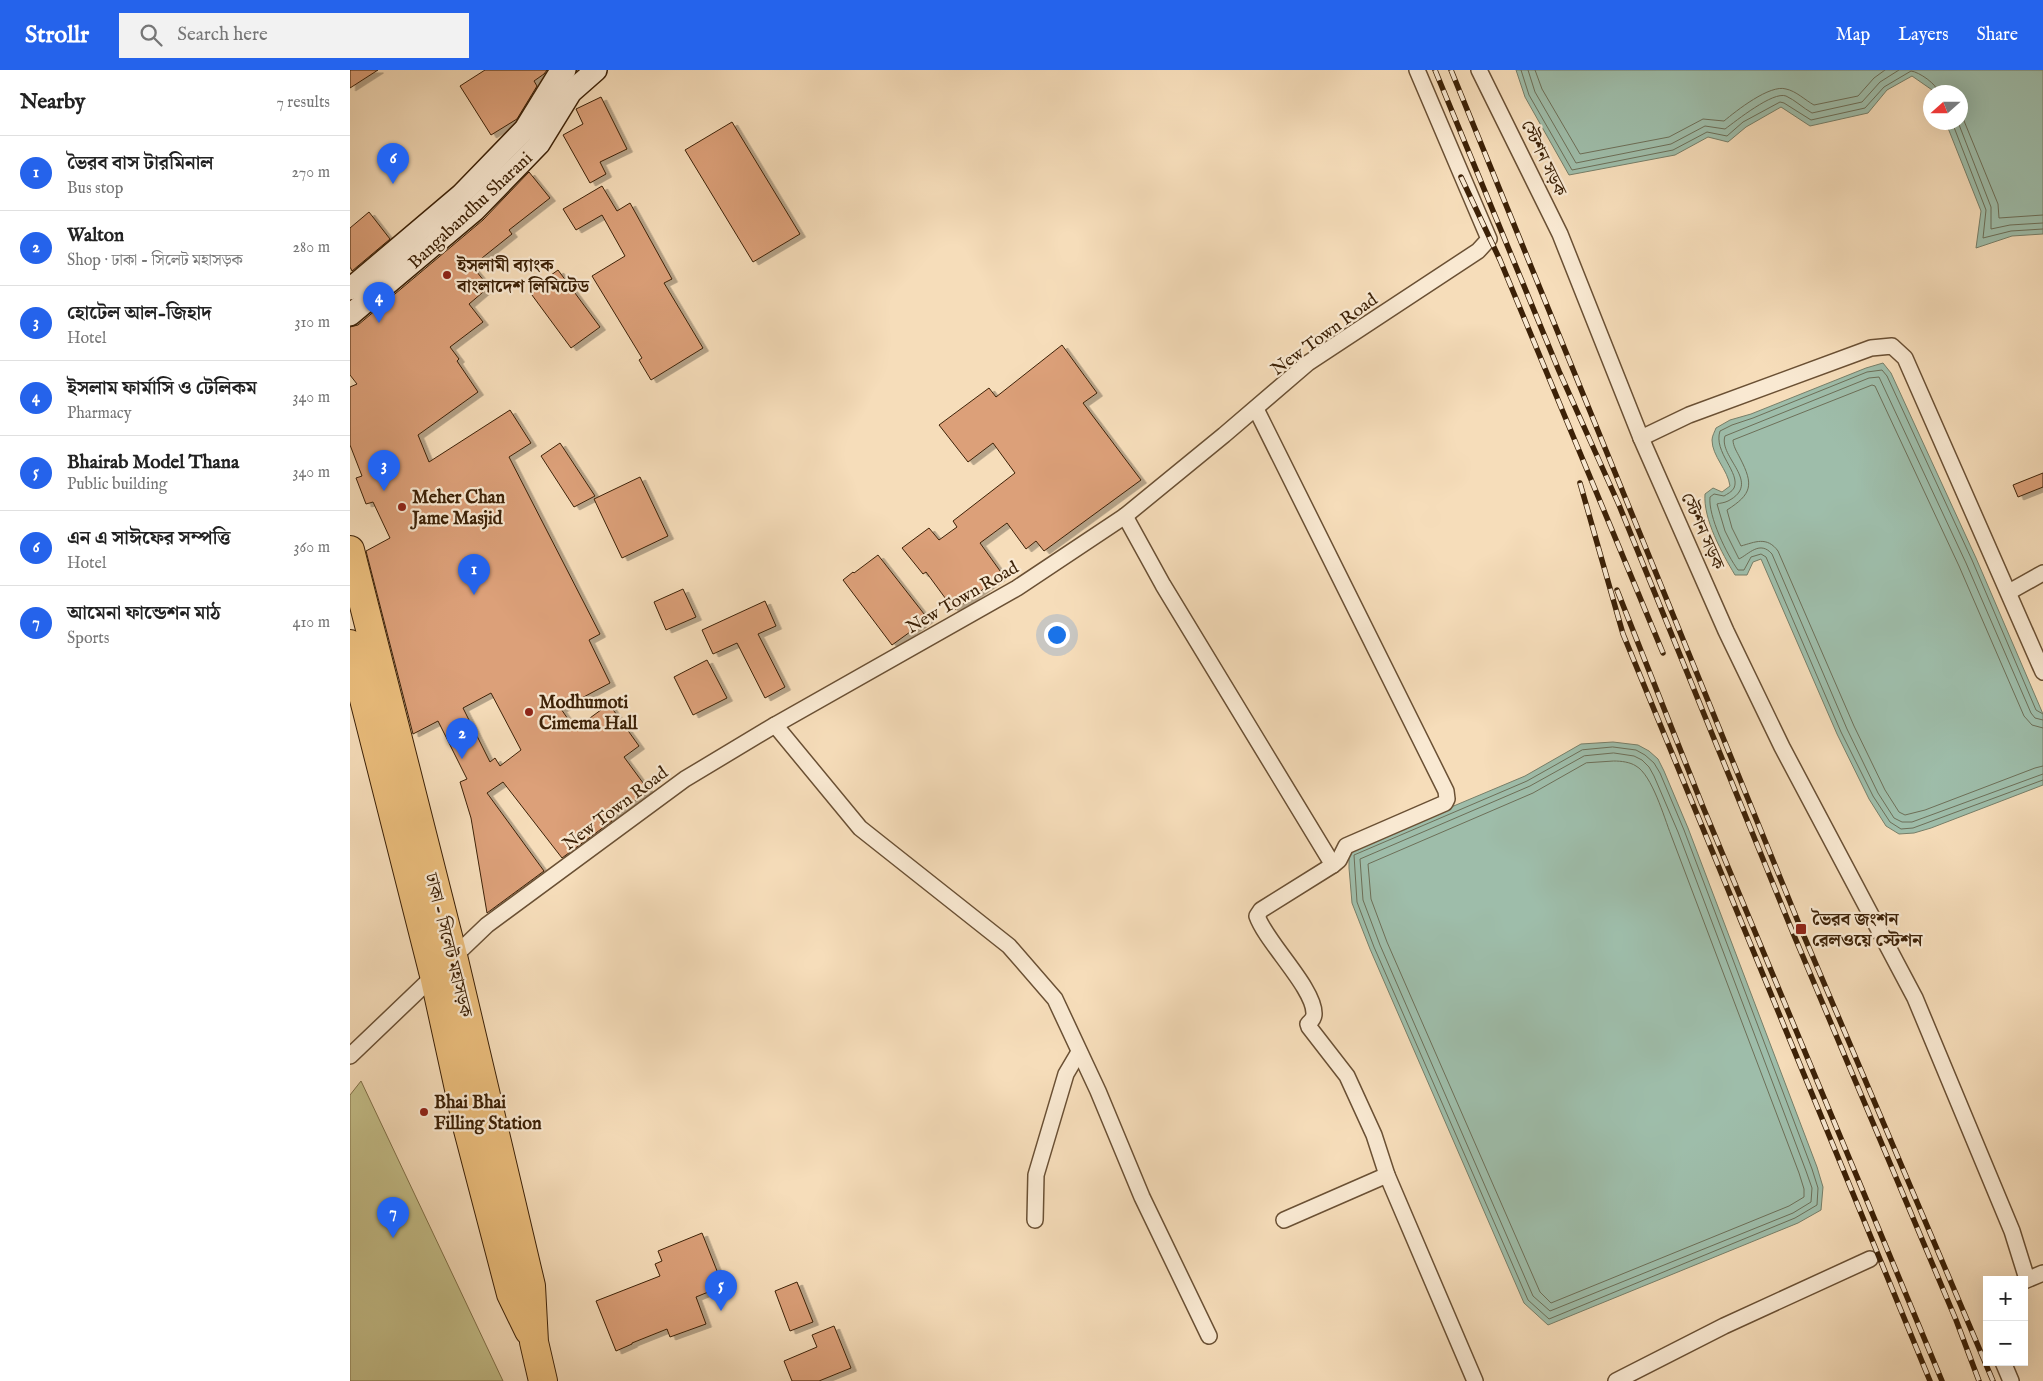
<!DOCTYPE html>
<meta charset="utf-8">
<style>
body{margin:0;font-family:"IM FELL English","Noto Serif Bengali",serif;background:#f2f2f2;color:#222}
.controls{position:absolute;right:15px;bottom:15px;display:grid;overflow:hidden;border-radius:0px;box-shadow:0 5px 20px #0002}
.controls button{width:45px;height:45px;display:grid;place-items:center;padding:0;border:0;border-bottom:1px solid #e0e0e0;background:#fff;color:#222;font:25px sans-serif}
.compass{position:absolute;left:1573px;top:15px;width:45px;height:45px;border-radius:50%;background:#fff;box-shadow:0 5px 20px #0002;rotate:249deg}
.you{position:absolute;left:706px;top:564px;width:18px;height:18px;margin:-12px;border:4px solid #fff;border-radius:50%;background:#1a73e8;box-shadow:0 0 0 8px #1a73e833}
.badge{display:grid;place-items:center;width:32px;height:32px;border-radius:50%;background:#2563eb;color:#fff;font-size:16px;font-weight:700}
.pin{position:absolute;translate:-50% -41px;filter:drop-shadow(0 1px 2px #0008)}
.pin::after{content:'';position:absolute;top:26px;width:18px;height:15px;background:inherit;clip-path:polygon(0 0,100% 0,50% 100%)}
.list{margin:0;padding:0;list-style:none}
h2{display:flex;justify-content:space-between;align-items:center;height:65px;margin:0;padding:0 20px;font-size:21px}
h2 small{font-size:16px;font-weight:400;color:#767676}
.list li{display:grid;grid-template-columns:32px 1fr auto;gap:15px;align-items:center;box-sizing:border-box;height:75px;padding:0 20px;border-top:1px solid #e0e0e0}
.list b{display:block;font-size:19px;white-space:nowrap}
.list p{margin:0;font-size:16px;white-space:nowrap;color:#767676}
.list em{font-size:16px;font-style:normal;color:#767676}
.icon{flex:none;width:28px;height:28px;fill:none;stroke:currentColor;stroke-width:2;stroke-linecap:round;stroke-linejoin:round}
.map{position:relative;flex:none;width:1693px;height:1311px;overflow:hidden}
header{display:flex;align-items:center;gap:30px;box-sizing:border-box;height:70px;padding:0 25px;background:#2563eb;color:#fff}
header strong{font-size:24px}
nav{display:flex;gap:28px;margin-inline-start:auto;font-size:18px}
.search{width:350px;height:45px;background:#f2f2f2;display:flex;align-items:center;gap:12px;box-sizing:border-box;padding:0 18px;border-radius:0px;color:#767676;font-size:19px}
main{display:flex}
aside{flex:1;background:#fff}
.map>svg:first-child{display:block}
.green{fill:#c4bf8a;stroke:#807048}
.water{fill:#9ebdaa;stroke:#777f69}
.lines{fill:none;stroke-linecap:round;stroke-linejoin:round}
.shore{stroke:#6d6f58;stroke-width:1}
.building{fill:#dca079;stroke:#3c2107;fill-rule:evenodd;filter:url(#shadow)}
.street-casing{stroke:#6a5034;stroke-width:18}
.secondary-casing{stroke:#3c2107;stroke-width:24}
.highway-casing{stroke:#3c2107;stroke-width:30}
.street{stroke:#f9e9d2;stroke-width:15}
.secondary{stroke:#f9e9d2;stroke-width:21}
.highway{stroke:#ebbe7d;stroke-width:28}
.rail-casing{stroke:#3c2107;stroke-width:5.5}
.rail{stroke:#f9e9d2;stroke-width:4;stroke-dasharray:11;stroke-linecap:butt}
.poi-dot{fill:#8f2418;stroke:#f9e9d2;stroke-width:2}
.labels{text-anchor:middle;stroke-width:4.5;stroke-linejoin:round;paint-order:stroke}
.street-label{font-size:18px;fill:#3c2107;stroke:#f9e9d2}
.poi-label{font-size:18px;font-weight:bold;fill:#3c2107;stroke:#f9e9d2;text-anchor:start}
</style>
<header>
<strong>Strollr</strong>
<div class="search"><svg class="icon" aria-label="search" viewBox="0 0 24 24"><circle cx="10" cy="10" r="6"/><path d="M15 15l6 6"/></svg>Search here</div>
<nav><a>Map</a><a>Layers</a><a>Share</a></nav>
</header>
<main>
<aside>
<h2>Nearby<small>7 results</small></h2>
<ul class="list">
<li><span class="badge">1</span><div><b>ভৈরব বাস টারমিনাল</b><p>Bus stop</p></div><em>270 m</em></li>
<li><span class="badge">2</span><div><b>Walton</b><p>Shop · ঢাকা - সিলেট মহাসড়ক</p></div><em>280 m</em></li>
<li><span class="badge">3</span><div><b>হোটেল আল-জিহাদ</b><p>Hotel</p></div><em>310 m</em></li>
<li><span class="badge">4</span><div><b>ইসলাম ফার্মাসি ও টেলিকম</b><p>Pharmacy</p></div><em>340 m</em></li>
<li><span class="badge">5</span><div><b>Bhairab Model Thana</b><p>Public building</p></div><em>340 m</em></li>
<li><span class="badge">6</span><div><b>এন এ সাঈফের সম্পত্তি</b><p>Hotel</p></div><em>360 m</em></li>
<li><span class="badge">7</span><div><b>আমেনা ফান্ডেশন মাঠ</b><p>Sports</p></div><em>410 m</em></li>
</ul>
</aside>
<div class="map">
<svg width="1693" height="1311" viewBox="0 0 1693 1311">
<defs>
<filter id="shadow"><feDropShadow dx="5.5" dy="3" stdDeviation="0" flood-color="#0004"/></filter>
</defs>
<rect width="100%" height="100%" fill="#f6ddba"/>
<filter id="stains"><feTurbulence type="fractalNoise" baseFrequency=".004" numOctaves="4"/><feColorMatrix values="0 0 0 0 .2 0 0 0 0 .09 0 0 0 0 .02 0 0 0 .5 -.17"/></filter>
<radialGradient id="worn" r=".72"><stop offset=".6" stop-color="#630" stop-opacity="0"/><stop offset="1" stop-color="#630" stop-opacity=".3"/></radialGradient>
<path class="green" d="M11 1011 153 1311H0V1025Z"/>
<g class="water">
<path d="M1166 0H1693V164L1662 166 1626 178 1631 141 1596 53 1610 52V22H1585L1562 6 1537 20 1518 43 1460 56 1431 37 1396 57 1378 72 1358 67 1325 85 1219 105 1175 27Z"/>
<path d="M1533 293 1541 303 1626 488 1693 644V715L1581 758 1564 763 1549 764 1536 756 1519 729 1487 664 1411 489 1403 492 1397 505H1385C1372 483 1353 449 1355 424L1363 418 1372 422 1380 416C1378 400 1362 386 1362 370 1362 366 1365 361 1366 358L1380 350 1401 344 1516 298Z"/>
<path d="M1263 672 1288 675 1299 681 1308 689 1314 701 1338 758 1467 1097 1473 1117 1471 1140 1448 1153 1198 1255 1174 1233 1020 879 1002 833 999 798V780L1175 706 1231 674Z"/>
</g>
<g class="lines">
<g class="shore">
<path d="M1171 0 1179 25 1222 100 1323 80 1357 62 1377 66 1393 52 1430 32 1434 33 1461 50 1515 38 1534 17 1561 1C1569 2 1587 14 1588 22"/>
<path d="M1178 0 1185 22 1226 93 1321 74 1355 56 1375 59C1386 51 1423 21 1436 26 1445 30 1453 38 1462 43L1512 32 1530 12 1549 0"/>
<path d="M1185 0 1192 19 1230 84 1319 67 1353 49 1374 51C1386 41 1420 14 1436 19 1446 21 1455 30 1464 35L1508 26 1524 8 1535 0"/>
<path d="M1610 41 1648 134 1649 148 1693 145"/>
<path d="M1602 52 1636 140 1633 168 1661 161 1693 159"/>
<path d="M1608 52 1641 137V159L1660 155 1693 153"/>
<path d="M1693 644 1686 640 1622 490 1537 306 1532 300 1517 302 1403 348 1382 355 1370 361C1363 382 1391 403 1384 418 1382 422 1377 424 1374 426L1364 424 1360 427C1358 446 1377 485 1388 500H1394L1401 487 1411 484 1416 487 1491 662 1523 726 1540 752 1551 759 1563 758 1693 710"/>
<path d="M1693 650 1685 648 1681 643 1616 493 1529 307 1519 308 1375 366C1368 387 1413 413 1378 431 1374 433 1370 433 1367 434L1375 461 1389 489C1399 484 1410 470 1422 484L1497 659 1528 723 1544 748 1552 752H1562L1693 704"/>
<path d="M1693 658 1682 655 1674 646 1609 496 1525 316 1522 315 1383 370C1383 376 1387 382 1390 388 1404 415 1402 424 1377 440L1382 458 1391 476C1405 472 1417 466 1428 481L1504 656 1535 720 1549 742 1555 745 1575 740 1685 698 1693 696"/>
<path d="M1263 677 1286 680 1295 685 1304 693 1310 703 1334 760 1462 1099 1468 1118 1467 1135 1445 1148 1199 1249 1178 1230 1024 877 1007 832 1004 785 1177 711 1232 680Z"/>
<path d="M1264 683 1284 686 1292 690 1299 697 1304 706 1328 762 1456 1101 1462 1118 1461 1132 1443 1143 1200 1241 1183 1226 1030 875 1013 830 1010 789 1180 716 1234 686Z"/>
<path d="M1264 691C1271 691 1280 692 1286 696 1302 705 1314 747 1321 765L1449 1103 1454 1119V1127L1439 1136 1201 1233 1190 1222 1037 872 1021 829 1018 794 1183 723 1236 693Z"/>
</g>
</g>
<g class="building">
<path d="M0 0H28L0 18Z"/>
<path d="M135 0H197L194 4 184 11 187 16 167 49 141 65 110 16Z"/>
<path d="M251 27 277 79 250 92 256 104 240 113 213 65 233 54 226 39Z"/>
<path d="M382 52 450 164 403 192 335 80Z"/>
<path d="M179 102 200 128 159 160 162 164 122 196 139 217 119 234 133 252 100 277 109 289 107 291 128 322 68 365 79 392 160 340 181 373 159 387 250 564 239 570 260 613 211 639 225 659 259 634 289 676 274 687 299 721 260 748 262 751 212 788 153 712 137 723 194 801 137 843 121 748 110 712 117 709 88 651 63 664 16 481 40 468 23 432 16 434 6 408 12 406 0 375V317L7 314 0 305V257L8 255 133 150ZM141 623 171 680 150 696 145 688 140 692 113 638Z"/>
<path d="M252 116 267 141 280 133 322 209 314 213 353 278 301 310 289 290 292 288 242 206 275 186 252 145 226 160 213 139Z"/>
<path d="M19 142 40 169 2 201 0 197V158Z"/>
<path d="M208 200 250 257 221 278 179 221Z"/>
<path d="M712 275 747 323 733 333 791 410 694 481 686 471 676 479 657 453 630 473 653 505 604 540 576 502 573 504 552 478 579 458 589 470 607 457 603 451 665 403 643 373 618 392 589 355 639 318 646 327Z"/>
<path d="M210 373 245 426 224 437 191 386Z"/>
<path d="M1693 403V417L1668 427 1663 415Z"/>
<path d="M290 407 318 466 272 488 244 429Z"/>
<path d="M528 485 578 549 542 575 493 510 503 502 504 503Z"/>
<path d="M333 519 346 547 316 560 304 532Z"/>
<path d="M415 531 426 556 408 564 435 617 415 628 387 573 363 584 352 560Z"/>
<path d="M357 590 377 628 343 645 324 607Z"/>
<path d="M352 1163 373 1216 346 1227 356 1254 320 1267 317 1259 282 1273V1274L266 1281 246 1231 310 1206 305 1194 312 1191 308 1181Z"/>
<path d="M447 1212 463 1252 440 1261 425 1221Z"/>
<path d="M484 1256 501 1298 469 1311H442L434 1291 467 1277 462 1265Z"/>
</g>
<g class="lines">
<defs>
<g id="street">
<path d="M1129 0 1210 164 1291 368 1376 561 1432 677 1565 928 1662 1161 1677 1209"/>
<path d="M906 339 1096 721 1097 729 1095 733 996 776 989 790 983 795 911 840 907 846C916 872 965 919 964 944 964 949 961 951 958 954L959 957 997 1006 1024 1065 1037 1105 1125 1311"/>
<path d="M1291 368 1339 345 1521 278 1542 276 1555 288 1693 602"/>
<path d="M775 446 813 515 983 795"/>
<path d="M1659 522 1693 503"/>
<path d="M425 655 510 758 659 876 705 929 748 1021 792 1127 859 1266"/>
<path d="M0 986 137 855 335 709 425 655 667 518 775 446 874 365 958 293 1128 181 1139 169 1067 0"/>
<path d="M685 1150 686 1105 716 1004 729 982"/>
<path d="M934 1150 1037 1105"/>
<path d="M1674 1211 1693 1203"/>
<path d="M1653 1292 1661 1311"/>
<path d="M1266 1311 1374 1256 1520 1189"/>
</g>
<g id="secondary">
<path d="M0 219 111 125 175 59 207 7 215 0"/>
<path d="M0 245 125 140 189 74 221 22 246 0"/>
</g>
<g id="highway">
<path d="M0 480 103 886 181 1216 184 1272 193 1311"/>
<path d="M0 574 84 905 118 1060 161 1224 179 1261"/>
</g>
</defs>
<use href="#street" class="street-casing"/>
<use href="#secondary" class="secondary-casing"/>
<use href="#highway" class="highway-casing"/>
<use href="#street" class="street"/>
<use href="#secondary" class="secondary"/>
<use href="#highway" class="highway"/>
<defs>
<g id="rail">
<path d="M1085 0 1209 301 1269 435 1443 863 1606 1250 1629 1311"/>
<path d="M1101 0 1451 859 1643 1311"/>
<path d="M1111 107 1150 190 1313 583"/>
<path d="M1230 413 1273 564 1580 1311"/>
<path d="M1267 520 1353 737 1592 1311"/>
</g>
</defs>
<use href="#rail" class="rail-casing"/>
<use href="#rail" class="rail"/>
</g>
<g class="poi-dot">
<circle cx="97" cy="205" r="5"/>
<circle cx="52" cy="437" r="5"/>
<circle cx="179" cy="642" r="5"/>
<rect x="1445" y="853" width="12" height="12" rx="2.5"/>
<circle cx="74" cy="1042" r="5"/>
</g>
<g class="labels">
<g class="street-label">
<text transform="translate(1194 88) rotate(64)" y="6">স্টেশন সড়ক</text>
<text transform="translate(120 140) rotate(-43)" y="6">Bangabandhu Sharani</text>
<text transform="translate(974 264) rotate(-36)" y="6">New Town Road</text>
<text transform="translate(1353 461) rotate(66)" y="6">স্টেশন সড়ক</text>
<text transform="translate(612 527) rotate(-30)" y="6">New Town Road</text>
<text transform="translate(265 738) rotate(-37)" y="6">New Town Road</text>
<text transform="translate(99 875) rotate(76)" y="6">ঢাকা - সিলেট মহাসড়ক</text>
</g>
<g class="poi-label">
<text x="107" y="201">ইসলামী ব্যাংক<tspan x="107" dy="21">বাংলাদেশ লিমিটেড</tspan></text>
<text x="62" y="433">Meher Chan<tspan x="62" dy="21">Jame Masjid</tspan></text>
<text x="189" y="638">Modhumoti<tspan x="189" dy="21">Cimema Hall</tspan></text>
<text x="1462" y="855">ভৈরব জংশন<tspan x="1462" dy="21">রেলওয়ে স্টেশন</tspan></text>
<text x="84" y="1038">Bhai Bhai<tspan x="84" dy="21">Filling Station</tspan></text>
</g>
</g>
<rect width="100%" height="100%" filter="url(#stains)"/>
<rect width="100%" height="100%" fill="url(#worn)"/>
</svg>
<div class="controls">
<button>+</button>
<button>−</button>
</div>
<svg class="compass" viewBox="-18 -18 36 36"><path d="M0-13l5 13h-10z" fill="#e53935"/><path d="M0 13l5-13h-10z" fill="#767676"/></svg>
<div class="you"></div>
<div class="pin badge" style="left:124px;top:525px">1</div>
<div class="pin badge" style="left:112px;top:689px">2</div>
<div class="pin badge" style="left:34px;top:421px">3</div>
<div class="pin badge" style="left:29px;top:253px">4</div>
<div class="pin badge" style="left:371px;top:1241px">5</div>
<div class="pin badge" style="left:43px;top:114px">6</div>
<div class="pin badge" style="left:43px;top:1168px">7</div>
</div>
</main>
